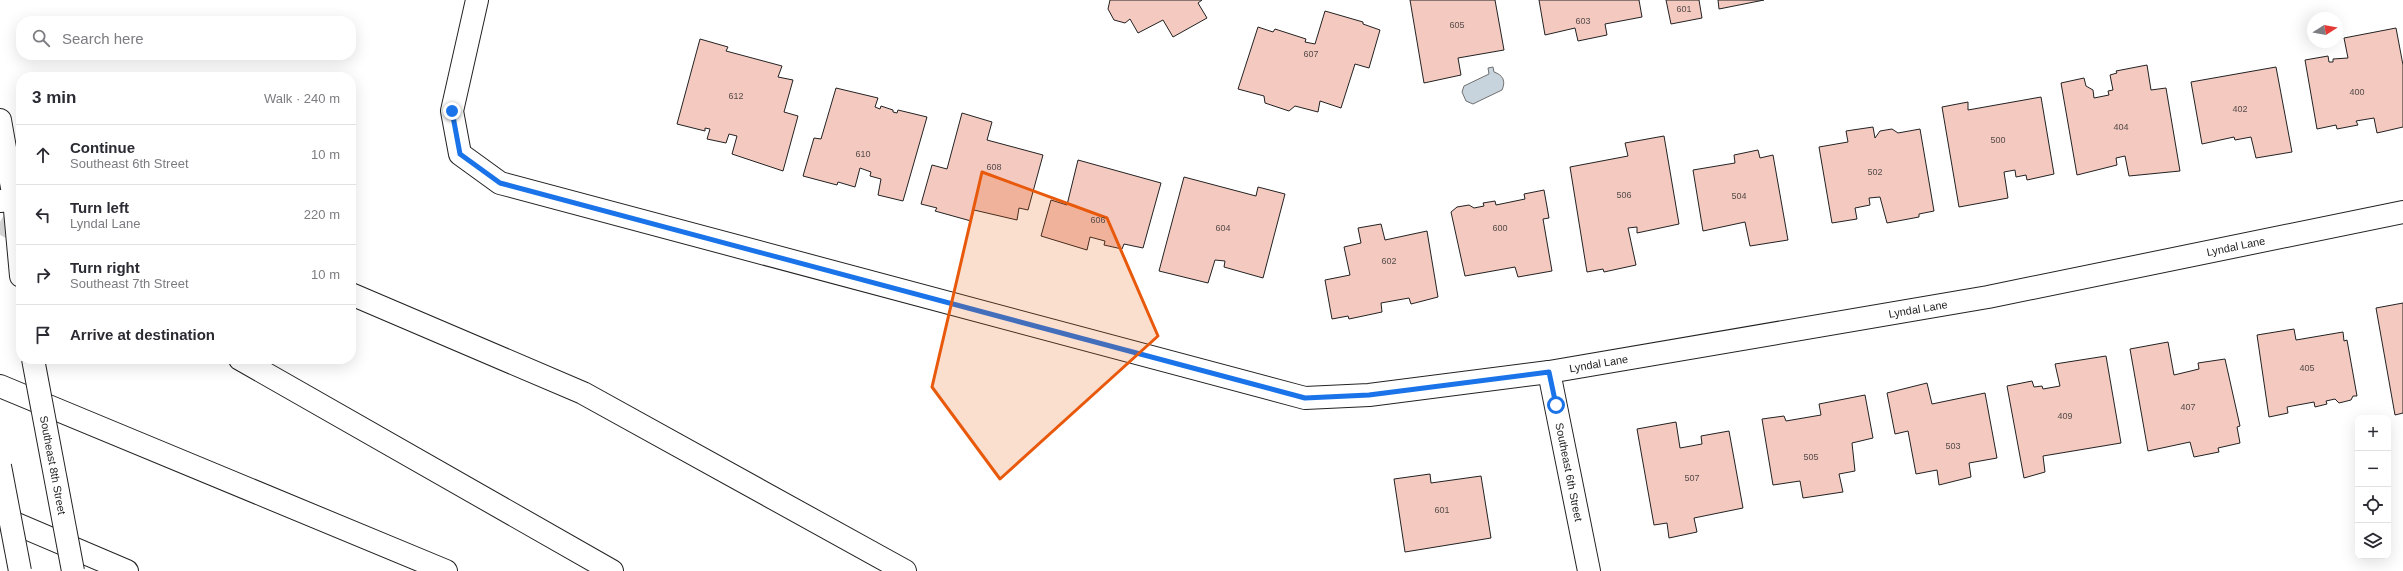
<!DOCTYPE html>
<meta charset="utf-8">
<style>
body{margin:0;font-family:Helvetica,sans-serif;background:#f2f2f3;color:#2b2b33}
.controls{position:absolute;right:12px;bottom:12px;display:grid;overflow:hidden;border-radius:8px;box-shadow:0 4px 16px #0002}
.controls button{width:36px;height:36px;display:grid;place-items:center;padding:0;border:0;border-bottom:1px solid #e1e1e2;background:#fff;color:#2b2b33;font:20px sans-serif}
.compass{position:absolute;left:2307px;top:12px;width:36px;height:36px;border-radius:50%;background:#fff;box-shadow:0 4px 16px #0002;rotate:79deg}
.stop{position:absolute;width:12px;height:12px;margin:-9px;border:3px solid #1a73e8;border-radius:50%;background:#fff}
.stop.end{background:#1a73e8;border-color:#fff;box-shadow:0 1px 4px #0008}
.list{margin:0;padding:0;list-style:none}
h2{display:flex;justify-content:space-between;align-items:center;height:52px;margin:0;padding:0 16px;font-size:17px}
h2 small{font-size:13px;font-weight:400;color:#7c7c81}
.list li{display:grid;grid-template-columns:26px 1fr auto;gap:12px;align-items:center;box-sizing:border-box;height:60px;padding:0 16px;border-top:1px solid #e1e1e2}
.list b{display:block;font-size:15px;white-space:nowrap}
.list p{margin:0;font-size:13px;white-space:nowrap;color:#7c7c81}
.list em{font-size:13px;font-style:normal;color:#7c7c81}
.icon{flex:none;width:22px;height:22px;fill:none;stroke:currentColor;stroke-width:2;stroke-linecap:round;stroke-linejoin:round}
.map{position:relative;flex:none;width:2403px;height:571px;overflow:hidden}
.search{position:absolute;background:#fff;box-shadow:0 4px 16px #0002;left:16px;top:16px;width:340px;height:44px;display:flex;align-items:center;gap:10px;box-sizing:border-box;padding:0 14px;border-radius:16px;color:#7c7c81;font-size:15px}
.panel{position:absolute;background:#fff;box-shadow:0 4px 16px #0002;left:16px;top:72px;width:340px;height:292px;border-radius:16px}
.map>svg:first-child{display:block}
.water{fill:#c7d3dd;stroke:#6f6f6f}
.building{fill:#f3c9c0;stroke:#222}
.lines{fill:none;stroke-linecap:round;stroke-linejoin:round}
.highway-tunnel{stroke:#d3d3d3;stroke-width:22;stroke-dasharray:22 11;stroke-linecap:butt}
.minor-casing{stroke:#222;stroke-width:24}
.major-casing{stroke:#222;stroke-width:24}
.highway-casing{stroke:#222;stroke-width:24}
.minor{stroke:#fff;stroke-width:22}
.major{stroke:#fff;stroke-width:22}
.highway{stroke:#fff;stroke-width:22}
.major-bridge-casing{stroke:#222;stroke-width:24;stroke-linecap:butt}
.major-bridge{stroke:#fff;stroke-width:22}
.route{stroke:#1a73e8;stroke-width:5}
.marked{fill:#e8590c;fill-opacity:0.2;stroke:#e8590c;stroke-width:3;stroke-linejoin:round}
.labels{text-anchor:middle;stroke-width:3;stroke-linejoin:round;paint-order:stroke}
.number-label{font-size:9px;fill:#564c4a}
.street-label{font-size:11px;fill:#222;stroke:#fff}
</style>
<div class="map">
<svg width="2403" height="571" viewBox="0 0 2403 571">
<rect width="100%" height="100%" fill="#fff"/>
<path class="water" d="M1493 67 1494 72C1503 75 1506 81 1502 90L1477 102 1473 104 1466 101 1462 92 1464 86 1489 74 1488 68Z"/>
<g class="building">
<path d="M1110 0H1202L1198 3 1207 18 1173 37 1163 20 1138 33 1130 19 1125 23 1114 20 1108 9Z"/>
<path d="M1410 0H1495L1504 50 1458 58 1461 75 1424 83Z"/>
<path d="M1539 0H1639L1642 17 1605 24 1607 35 1578 41 1575 28 1545 35Z"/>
<path d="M1666 0H1699L1702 18 1671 24Z"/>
<path d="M1718 0H1764L1719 9Z"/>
<path d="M1325 11 1363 22V24L1380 30 1369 68 1355 64 1341 108 1320 101 1318 112 1295 106 1289 111 1265 103 1264 96 1238 89 1258 27 1273 32 1275 29 1306 39 1305 42 1315 44Z"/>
<path d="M2396 28 2403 65V127L2377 133 2374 118 2356 121 2358 125 2337 129 2336 125 2317 129 2305 60 2328 56 2329 62H2333V59L2348 58 2344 38Z"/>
<path d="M700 39 728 47 726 51 782 66 778 77 793 80 784 112 798 116 783 171 732 154 737 136 729 134 726 143 707 139 710 129 705 128V131L677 124Z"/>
<path d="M2147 65 2151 90 2166 88 2180 171 2129 176 2125 156 2116 158 2117 165 2077 175 2061 83 2084 78 2086 86 2093 90 2094 98 2109 95 2108 91 2113 90 2110 75 2117 73 2116 71Z"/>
<path d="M2276 67 2292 152 2256 158 2251 137 2235 140 2234 137 2202 144 2191 82Z"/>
<path d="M836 88 878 98 875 107 880 109 881 106 893 110V112L897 113 898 110 927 117 903 201 878 195 881 179 870 176 871 172 860 168 855 187 838 182 837 185 803 176 814 138 821 139Z"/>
<path d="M2041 97 2054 174 2027 180 2026 175 2016 177 2015 170 2004 172 2008 198 1959 207 1942 107 1968 102V110Z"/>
<path d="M962 113 992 122 987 140 1043 155 1028 210 1019 208 1017 220 974 210 971 221 935 211 937 208 921 204 932 165 947 169Z"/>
<path d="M1873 127 1875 138 1880 131 1892 129 1898 133 1920 129 1934 211 1919 214V217L1887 223 1880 197 1869 198 1870 205 1855 208 1857 219 1832 223 1819 147 1848 142 1846 131Z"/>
<path d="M1664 136 1679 224 1637 233V227L1628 228 1636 265 1604 272 1603 269 1587 272 1570 167 1628 156 1625 143Z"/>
<path d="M1758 150 1760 158 1773 155 1788 240 1750 246 1745 222 1703 231 1693 170 1735 163 1734 155Z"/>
<path d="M1078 160 1161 183 1143 248 1124 244 1122 249 1104 245 1105 241 1090 237 1087 250 1041 236 1051 200 1067 205Z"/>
<path d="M1184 177 1256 196 1258 187 1285 194 1263 278 1224 267 1225 261 1215 260 1208 283 1159 271Z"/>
<path d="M1544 190 1549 218 1543 219 1552 271 1518 277 1515 267 1465 276 1451 212 1457 207 1469 205 1474 208 1484 206 1483 203 1495 201 1496 205 1525 199 1524 194Z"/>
<path d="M1381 224 1385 240 1427 231 1438 297 1411 304 1409 298 1381 303 1382 312 1349 319 1348 316 1332 319 1325 280 1350 275 1344 247 1361 243 1358 228Z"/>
<path d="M2403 303V413L2395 415 2376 308Z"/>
<path d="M2294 329 2296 340 2343 332 2344 341 2347 340 2357 396H2353L2351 400 2339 403 2335 399 2326 401 2327 404 2315 407 2314 402 2287 407 2288 413 2269 417 2257 335Z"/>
<path d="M2168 342 2174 375 2199 369 2198 363 2225 359 2240 426 2237 427 2240 443 2218 448 2219 452 2194 457 2190 442 2148 451 2130 349Z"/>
<path d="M2106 356 2121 443 2043 456 2045 472 2024 478 2007 386 2032 381 2034 387 2042 386 2043 389 2060 386 2055 364Z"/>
<path d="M1927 383 1932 404 1985 393 1997 458 1969 463 1971 477 1939 485 1937 470 1916 474 1908 431 1895 434 1887 393Z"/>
<path d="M1865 395 1873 438 1852 443 1855 471 1839 474 1843 492 1803 498 1800 481 1773 485 1762 419 1784 416 1786 421 1821 415 1819 404Z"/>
<path d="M1676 422 1680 448 1702 444 1701 436 1729 431 1743 508 1694 518 1697 532 1669 538 1667 523 1654 525 1637 429Z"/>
<path d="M1430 474 1431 483 1481 476 1491 538 1405 552 1394 479Z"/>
</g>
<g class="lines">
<path class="highway-tunnel" d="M0 222 21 234"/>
<defs>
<g id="minor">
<path id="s1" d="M477 0 452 111 460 154 500 183 1305 398 1369 395 1549 372 1988 297 2403 212"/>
<path id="s2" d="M1549 372 1589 571"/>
</g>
<path id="major" d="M0 120 14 199 21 276"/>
<g id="highway">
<path d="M0 201 21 199"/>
<path d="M351 294 583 393 905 571"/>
<path d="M240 359 612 571"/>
<path d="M0 386 446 571"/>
<path d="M0 517 127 571"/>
</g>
</defs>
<use href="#minor" class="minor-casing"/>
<use href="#major" class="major-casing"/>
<use href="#highway" class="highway-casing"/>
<use href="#minor" class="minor"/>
<use href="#major" class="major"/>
<use href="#highway" class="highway"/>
<defs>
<g id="major-bridge">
<path id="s3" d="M33 359 73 571"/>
<path d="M0 466 20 571"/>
</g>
</defs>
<use href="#major-bridge" class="major-bridge-casing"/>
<use href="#major-bridge" class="major-bridge"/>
</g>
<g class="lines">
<path class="route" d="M452 111 460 154 500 183 1305 398 1369 395 1549 372 1556 405"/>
</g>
<path class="marked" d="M982 172 1107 218 1158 336 1000 479 932 387Z"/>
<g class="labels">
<g class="number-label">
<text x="1684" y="12">601</text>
<text x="1583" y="24">603</text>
<text x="1457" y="28">605</text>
<text x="1311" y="57">607</text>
<text x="2357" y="95">400</text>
<text x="736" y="99">612</text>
<text x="2240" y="112">402</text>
<text x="2121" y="130">404</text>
<text x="1998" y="143">500</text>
<text x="863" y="157">610</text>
<text x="994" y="170">608</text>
<text x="1875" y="175">502</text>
<text x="1624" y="198">506</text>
<text x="1739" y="199">504</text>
<text x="1098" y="223">606</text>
<text x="1223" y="231">604</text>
<text x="1500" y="231">600</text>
<text x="1389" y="264">602</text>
<text x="2307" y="371">405</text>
<text x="2188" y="410">407</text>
<text x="2065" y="419">409</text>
<text x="1953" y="449">503</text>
<text x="1811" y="460">505</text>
<text x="1692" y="481">507</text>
<text x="1442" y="513">601</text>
</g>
<g class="street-label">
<text dy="4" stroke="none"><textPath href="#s1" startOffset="1984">Lyndal Lane</textPath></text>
<text dy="4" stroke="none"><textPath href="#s1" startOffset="1660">Lyndal Lane</textPath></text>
<text dy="4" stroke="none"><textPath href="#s1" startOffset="1336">Lyndal Lane</textPath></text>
<text dy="4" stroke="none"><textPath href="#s3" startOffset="108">Southeast 8th Street</textPath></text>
<text dy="4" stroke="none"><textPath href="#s2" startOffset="102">Southeast 6th Street</textPath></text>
</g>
</g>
</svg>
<div class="controls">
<button>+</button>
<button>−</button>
<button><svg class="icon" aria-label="locate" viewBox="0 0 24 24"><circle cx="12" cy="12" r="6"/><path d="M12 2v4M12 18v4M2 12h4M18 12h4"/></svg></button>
<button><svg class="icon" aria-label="layers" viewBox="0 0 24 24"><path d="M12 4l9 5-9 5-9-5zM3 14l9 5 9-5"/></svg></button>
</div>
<svg class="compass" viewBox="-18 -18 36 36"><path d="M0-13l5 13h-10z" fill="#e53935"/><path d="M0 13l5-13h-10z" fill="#7c7c81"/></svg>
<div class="stop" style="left:1556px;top:405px"></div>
<div class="stop end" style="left:452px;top:111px"></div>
<div class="search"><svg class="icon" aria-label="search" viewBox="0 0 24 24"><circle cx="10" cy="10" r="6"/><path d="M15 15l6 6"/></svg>Search here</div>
<section class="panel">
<h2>3 min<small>Walk · 240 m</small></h2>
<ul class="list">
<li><svg class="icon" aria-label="ahead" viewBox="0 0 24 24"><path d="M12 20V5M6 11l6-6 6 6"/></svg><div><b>Continue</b><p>Southeast 6th Street</p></div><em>10 m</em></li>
<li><svg class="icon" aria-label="left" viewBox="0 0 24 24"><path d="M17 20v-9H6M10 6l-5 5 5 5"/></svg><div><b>Turn left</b><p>Lyndal Lane</p></div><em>220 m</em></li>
<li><svg class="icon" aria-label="right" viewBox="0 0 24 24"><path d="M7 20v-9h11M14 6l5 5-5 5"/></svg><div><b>Turn right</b><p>Southeast 7th Street</p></div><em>10 m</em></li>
<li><svg class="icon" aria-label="arrive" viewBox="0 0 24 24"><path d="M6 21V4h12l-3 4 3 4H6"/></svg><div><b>Arrive at destination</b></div></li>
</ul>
</section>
</div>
